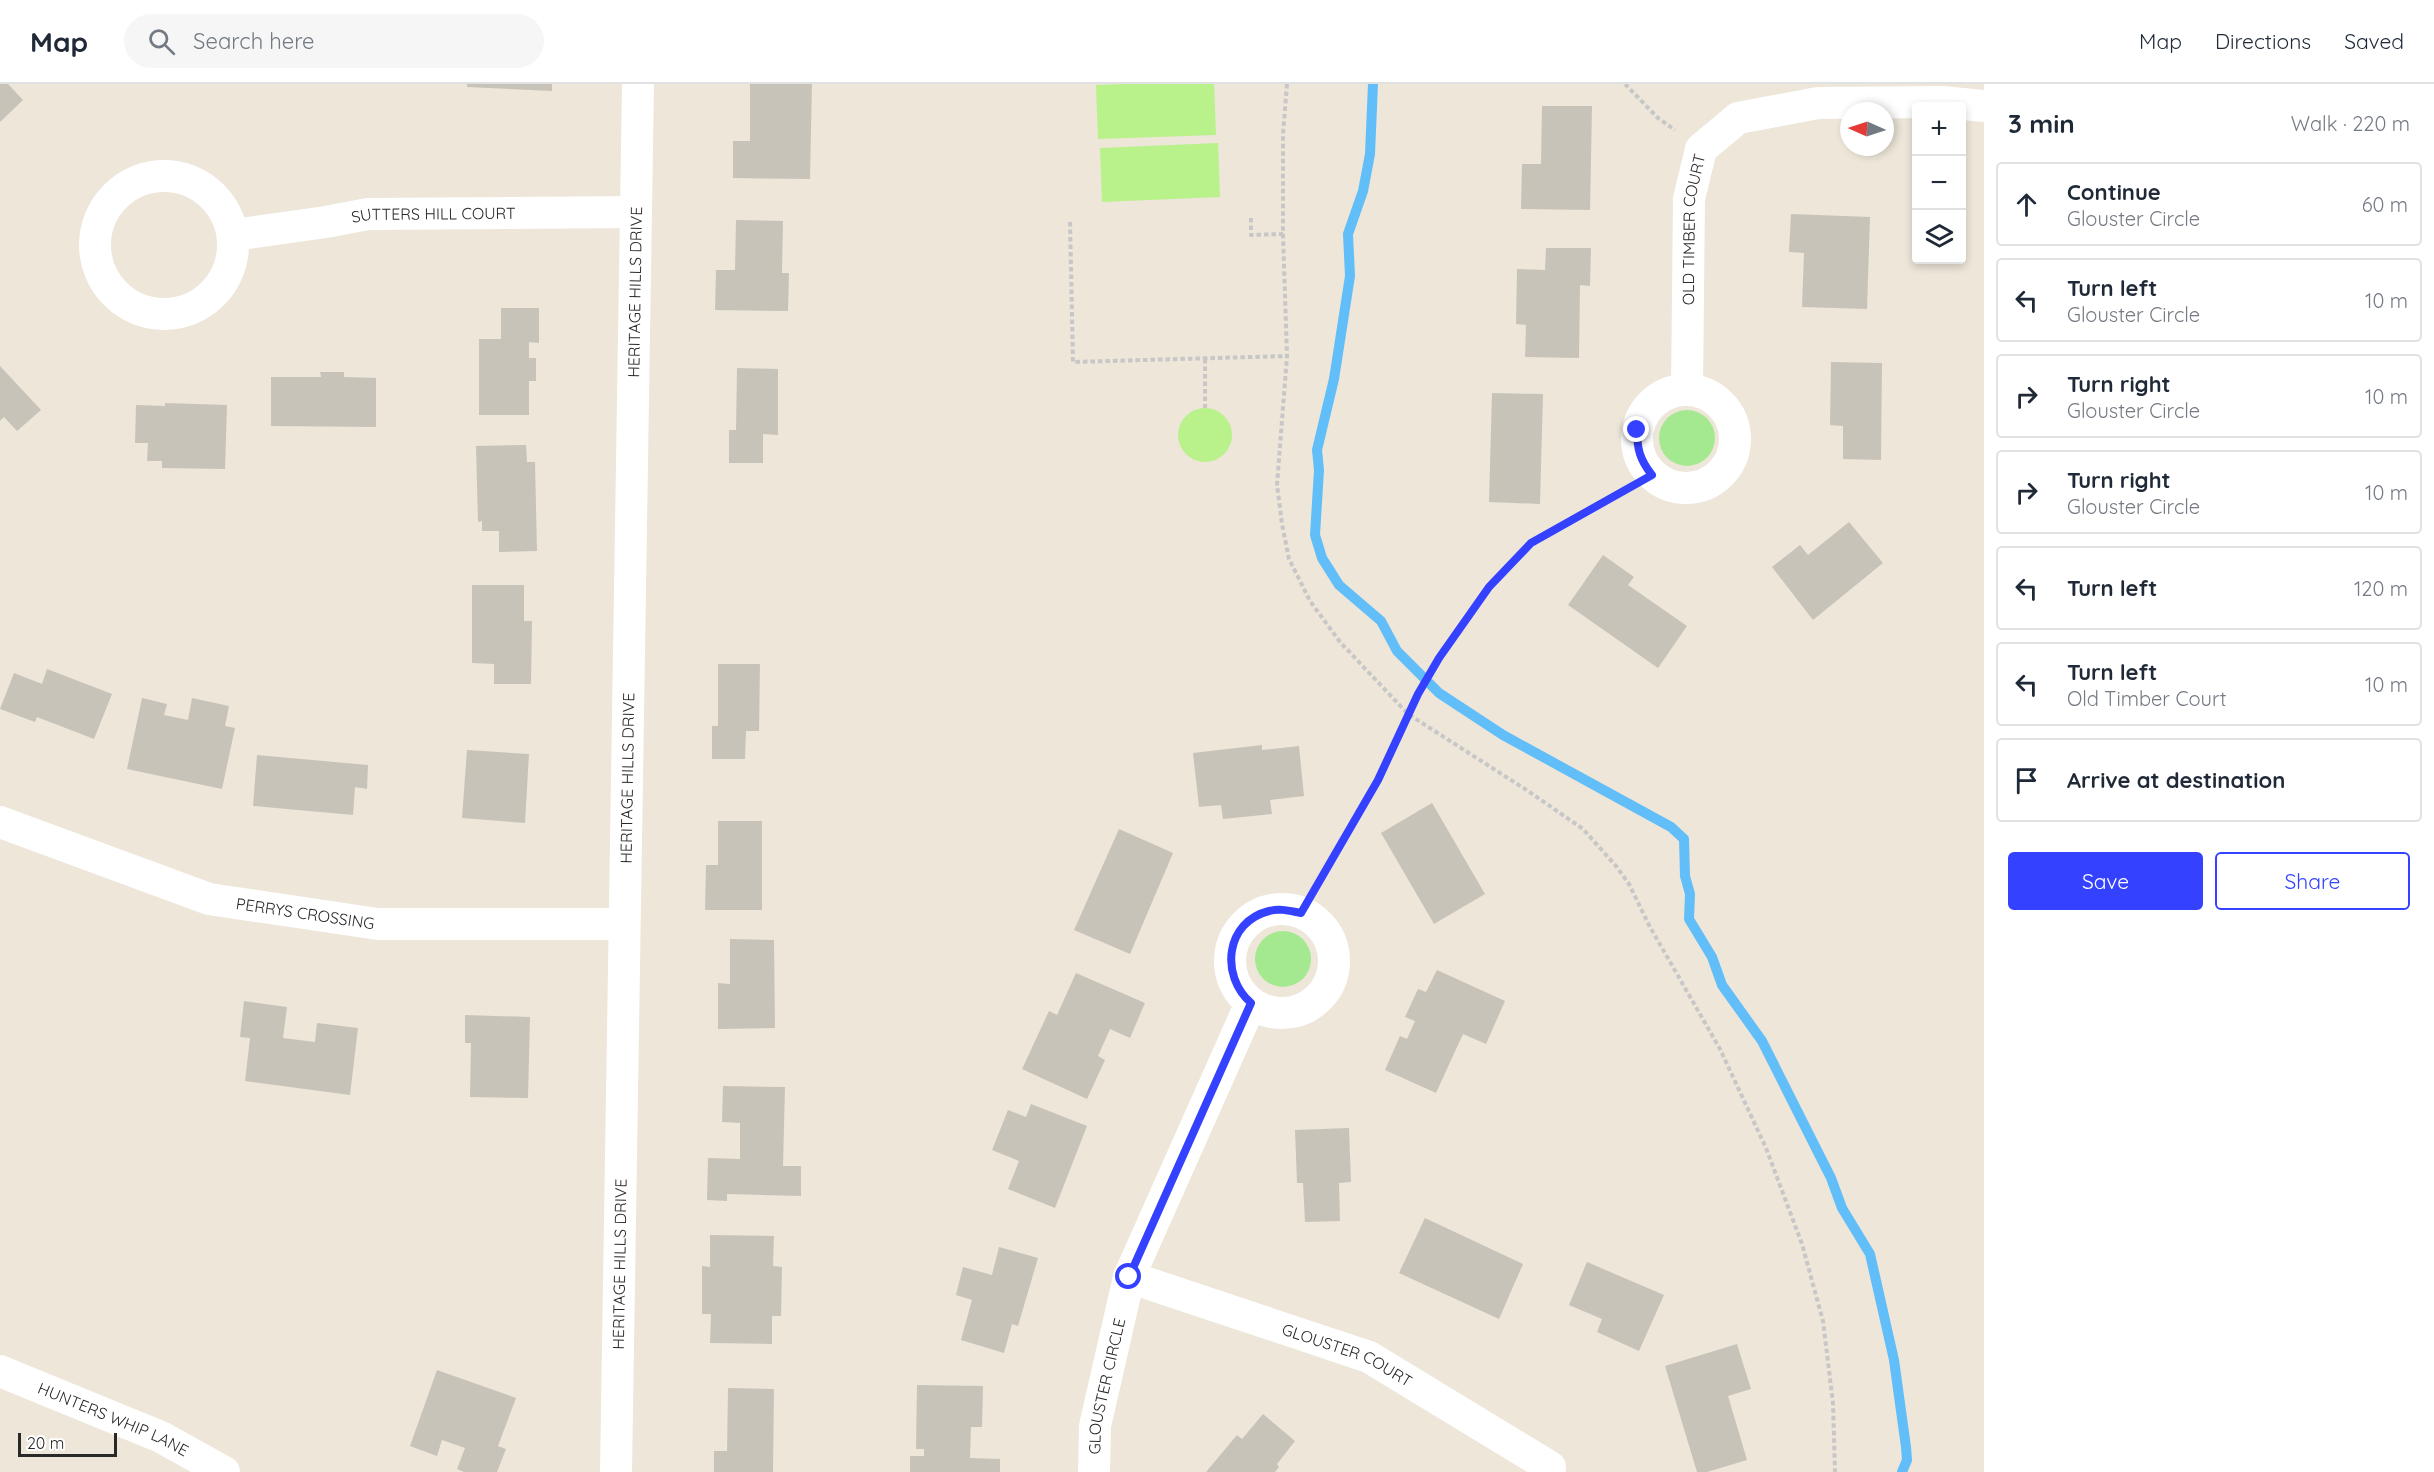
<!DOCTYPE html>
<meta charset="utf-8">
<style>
body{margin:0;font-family:Quicksand,sans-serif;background:#f6f6f7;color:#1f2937}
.controls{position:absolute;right:18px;top:18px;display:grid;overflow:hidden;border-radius:6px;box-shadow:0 3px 9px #0003}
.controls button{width:54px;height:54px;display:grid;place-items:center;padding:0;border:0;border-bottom:2px solid #e0e1e3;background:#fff;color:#1f2937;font:30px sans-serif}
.compass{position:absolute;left:1840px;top:18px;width:54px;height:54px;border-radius:50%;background:#fff;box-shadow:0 3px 9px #0003;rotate:273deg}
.scale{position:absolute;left:18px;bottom:15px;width:99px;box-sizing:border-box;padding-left:6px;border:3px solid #292929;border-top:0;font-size:16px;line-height:21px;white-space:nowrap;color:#292929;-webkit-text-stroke:4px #fff;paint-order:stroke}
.stop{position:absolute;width:18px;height:18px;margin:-14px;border:4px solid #3441ff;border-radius:50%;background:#fff}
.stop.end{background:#3441ff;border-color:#fff;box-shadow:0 2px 6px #0008}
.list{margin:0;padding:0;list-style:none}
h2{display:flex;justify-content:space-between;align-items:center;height:78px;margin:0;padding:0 24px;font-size:26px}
h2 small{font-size:20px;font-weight:400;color:#747a83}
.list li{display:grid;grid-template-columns:39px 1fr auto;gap:18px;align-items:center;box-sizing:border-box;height:84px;margin:0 12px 12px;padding:0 12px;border:2px solid #e0e1e3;border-radius:6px}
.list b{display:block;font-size:22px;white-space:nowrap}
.list p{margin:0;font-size:20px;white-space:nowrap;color:#747a83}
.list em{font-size:20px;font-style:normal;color:#747a83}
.actions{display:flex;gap:12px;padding:18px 24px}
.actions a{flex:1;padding:14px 0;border:2px solid #3441ff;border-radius:6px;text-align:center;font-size:21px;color:#3441ff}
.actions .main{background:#3441ff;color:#fff}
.icon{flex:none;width:33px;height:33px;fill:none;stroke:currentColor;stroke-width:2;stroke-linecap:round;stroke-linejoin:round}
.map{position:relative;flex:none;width:1984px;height:1388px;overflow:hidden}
header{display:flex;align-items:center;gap:36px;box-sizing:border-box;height:84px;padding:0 30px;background:#fff;border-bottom:2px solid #e0e1e3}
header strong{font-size:28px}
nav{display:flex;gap:33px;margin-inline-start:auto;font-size:21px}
.search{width:420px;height:54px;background:#f6f6f7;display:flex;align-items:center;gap:15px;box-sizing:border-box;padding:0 21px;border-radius:33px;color:#747a83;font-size:22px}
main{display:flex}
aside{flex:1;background:#fff}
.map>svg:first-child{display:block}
.green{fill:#a4e890}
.pitch{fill:#b9f18b}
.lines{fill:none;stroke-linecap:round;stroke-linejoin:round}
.stream{stroke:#62bef8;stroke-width:10}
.building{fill:#c8c3b9}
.path{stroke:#c7c7c7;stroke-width:4;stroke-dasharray:4.5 3;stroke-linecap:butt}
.minor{stroke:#fff;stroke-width:32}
.route{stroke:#3441ff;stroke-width:8}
.labels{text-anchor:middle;stroke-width:4.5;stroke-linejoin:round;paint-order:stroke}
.street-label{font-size:16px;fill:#292929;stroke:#fff}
</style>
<header>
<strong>Map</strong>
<div class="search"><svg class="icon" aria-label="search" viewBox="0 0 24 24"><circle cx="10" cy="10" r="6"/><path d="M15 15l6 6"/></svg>Search here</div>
<nav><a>Map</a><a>Directions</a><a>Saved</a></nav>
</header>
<main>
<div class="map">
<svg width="1984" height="1388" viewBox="0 0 1984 1388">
<rect width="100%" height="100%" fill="#ede6d9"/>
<g class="green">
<circle cx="1687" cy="354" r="28"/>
<circle cx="1283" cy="875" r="28"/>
</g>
<g class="pitch">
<path d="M1124 0H1214L1216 51 1098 55 1096 1Z"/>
<path d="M1218 59 1220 113 1102 118 1100 64Z"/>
<circle cx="1205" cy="351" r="27"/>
</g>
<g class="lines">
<path class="stream" d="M1373 0 1370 70 1363 107 1348 150 1350 192 1334 295 1317 366 1319 386 1315 451 1322 474 1339 501 1381 537 1397 567 1439 609 1503 651 1671 743 1684 755 1685 792 1690 810 1689 835 1712 873 1722 901 1762 957 1831 1094 1842 1124 1870 1170 1894 1276 1906 1363 1907 1376 1902 1388"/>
</g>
<g class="building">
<path d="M0 0H8L23 16 0 38Z"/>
<path d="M467 0H552V7L467 3Z"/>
<path d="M750 0H812L810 95 733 94V57H750Z"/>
<path d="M1542 22H1592L1590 126 1521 125 1522 80H1541Z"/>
<path d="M1791 130 1870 133 1867 225 1802 223 1804 169 1789 168Z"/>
<path d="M736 136 783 137 782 189H789L788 227 715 226 716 186H735Z"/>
<path d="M1546 164H1591L1590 202 1580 201 1579 274 1525 273 1526 241 1516 240 1517 185 1545 186Z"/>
<path d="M501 224H539V259L529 258V274H536V297H529V331H479V255H501Z"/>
<path d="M1831 278 1882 279 1881 376 1843 375V342L1830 341Z"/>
<path d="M0 282 41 326 17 347 4 333 0 337Z"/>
<path d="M737 284 778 285V351L763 350V379H729V346H736Z"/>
<path d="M320 288H344V293L376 294V343L271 342V293H321Z"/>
<path d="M1492 309 1543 310 1540 420 1489 418Z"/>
<path d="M165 319 227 321 225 385 162 384V377H147L148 359H135L136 321 165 322Z"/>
<path d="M526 361 527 378H535L537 467 499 468V447H482V437L478 438 476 362Z"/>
<path d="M1849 438 1883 479 1813 536 1772 483 1800 461 1808 471Z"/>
<path d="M1603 471 1634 493 1628 501 1687 542 1658 584 1568 521Z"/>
<path d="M472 501H524V537H532L531 600H494V580L472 579Z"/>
<path d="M718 580H760L759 647H746L745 675H712V642H718Z"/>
<path d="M47 585 112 610 94 655 37 633 35 638 0 625 14 589 42 600Z"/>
<path d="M142 614 167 620 164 631 188 636 192 614 229 622 225 642 235 644 222 705 127 685Z"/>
<path d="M1262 661V666L1299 662 1304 712 1270 716 1272 730 1223 735 1221 721 1199 723 1193 669Z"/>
<path d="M467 666 529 670 525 739 462 734Z"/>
<path d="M257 671 368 681 367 705 355 703 353 731 253 722Z"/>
<path d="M1432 719 1485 810 1434 840 1381 749Z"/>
<path d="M718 737H762V826H705L706 781H718Z"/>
<path d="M1119 745 1173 769 1130 870 1074 846Z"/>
<path d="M730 855 774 856 775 944 718 945V899L730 900Z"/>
<path d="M1437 886 1505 917 1486 960 1463 950 1436 1009 1385 986 1400 952 1407 955 1415 937 1405 933 1418 905 1426 908Z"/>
<path d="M1076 889 1145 919 1130 954 1110 945 1098 972 1105 976 1087 1015 1022 985 1049 927 1057 931Z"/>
<path d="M244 917 287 923 283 954 315 958 317 939 358 944 350 1011 245 997 250 954 240 953Z"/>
<path d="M465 931 530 933 528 1014 470 1013 471 959H465Z"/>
<path d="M723 1002 785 1003 783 1082H801V1112L727 1110V1117L707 1116 708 1074 740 1075V1039L722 1038Z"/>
<path d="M1031 1020 1087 1042 1055 1124 1008 1105 1019 1077 992 1066 1008 1026 1026 1033Z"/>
<path d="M1349 1044 1351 1098 1339 1099 1340 1137 1305 1138 1303 1099H1297L1295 1046Z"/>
<path d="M1425 1134 1523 1180 1499 1235 1399 1189Z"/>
<path d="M710 1151 774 1152 773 1182 782 1183 781 1232H772V1260L710 1259 711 1230H702V1182L710 1183Z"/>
<path d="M999 1163 1038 1174 1018 1242 1012 1240 1004 1269 961 1256 972 1216 956 1211 963 1183 992 1191Z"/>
<path d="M1587 1178 1664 1211 1639 1267 1597 1248 1602 1235 1569 1221Z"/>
<path d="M1737 1260 1751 1305 1728 1312 1747 1376 1707 1388H1697L1665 1282Z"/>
<path d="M437 1286 516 1314 498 1362 506 1365 497 1388H464L457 1385 465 1364 442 1356 437 1372 410 1362Z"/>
<path d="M917 1301 983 1302 982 1343H971L970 1374 1000 1375V1388H910V1372H924V1365H916Z"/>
<path d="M728 1304 774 1305 773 1388H714V1367H727Z"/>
<path d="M1263 1330 1295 1357 1277 1380 1279 1383 1275 1388H1206L1237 1351 1242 1355Z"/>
</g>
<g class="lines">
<g class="path">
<path d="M1287 0 1283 50V150L1287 272 1277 401 1282 440 1289 475 1310 517 1340 558 1408 630 1525 705 1583 745 1616 782 1629 800 1650 843 1720 965 1766 1064 1802 1160 1823 1237 1833 1319 1835 1388"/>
<path d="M1625 0 1658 34 1675 46"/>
<path d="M1251 134V151L1283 150"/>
<path d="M1070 138 1073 278 1287 272"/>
<path d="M1205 275V324"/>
<path d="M1301 829 1378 696 1418 610 1439 574 1489 503 1531 459 1652 391"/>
</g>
<g class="minor">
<circle cx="164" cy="161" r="69"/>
<path id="s1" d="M233 151 326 138 368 130 636 128"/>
<path id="s2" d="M1687 305 1689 115 1701 65 1738 34 1818 19 1943 18 1984 22"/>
<circle cx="1686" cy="355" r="49"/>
<path id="s3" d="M0 738 209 815 378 840H624"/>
<circle cx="1282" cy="877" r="52"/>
<path id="s4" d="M1129 1193 1369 1273 1550 1383"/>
<path id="s5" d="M0 1287 161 1353 224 1388"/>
<path id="s6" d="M616 1388 638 0"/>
<path id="s7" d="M1094 1388 1095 1342 1129 1193 1251 919"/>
</g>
</g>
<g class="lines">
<path class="route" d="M1129 1193 1251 919C1220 892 1225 838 1269 827 1280 824 1290 827 1301 829L1378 696 1418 610 1439 574 1489 503 1531 459 1652 391C1640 376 1637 365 1637 346"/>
</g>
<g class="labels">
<g class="street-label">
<text dy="6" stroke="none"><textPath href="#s1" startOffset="202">SUTTERS HILL COURT</textPath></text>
<text dy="6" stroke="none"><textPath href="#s2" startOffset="160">OLD TIMBER COURT</textPath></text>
<text dy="6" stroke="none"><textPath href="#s6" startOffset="1180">HERITAGE HILLS DRIVE</textPath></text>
<text dy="6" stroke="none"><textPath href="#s6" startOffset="694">HERITAGE HILLS DRIVE</textPath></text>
<text dy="6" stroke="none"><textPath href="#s3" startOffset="320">PERRYS CROSSING</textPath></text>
<text dy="6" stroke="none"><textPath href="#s6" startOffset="208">HERITAGE HILLS DRIVE</textPath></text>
<text dy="6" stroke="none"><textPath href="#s4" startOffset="232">GLOUSTER COURT</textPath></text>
<text dy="6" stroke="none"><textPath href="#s7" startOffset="87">GLOUSTER CIRCLE</textPath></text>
<text dy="6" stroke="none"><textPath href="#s5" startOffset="123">HUNTERS WHIP LANE</textPath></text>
</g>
</g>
</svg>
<div class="controls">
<button>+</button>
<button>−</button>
<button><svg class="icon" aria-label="layers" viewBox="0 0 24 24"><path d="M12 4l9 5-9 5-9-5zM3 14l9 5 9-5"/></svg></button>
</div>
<svg class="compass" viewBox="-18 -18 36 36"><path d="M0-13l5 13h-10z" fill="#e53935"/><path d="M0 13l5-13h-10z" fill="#747a83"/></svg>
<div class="scale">20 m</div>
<div class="stop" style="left:1129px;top:1193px"></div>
<div class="stop end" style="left:1637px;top:346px"></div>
</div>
<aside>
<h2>3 min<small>Walk · 220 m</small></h2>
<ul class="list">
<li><svg class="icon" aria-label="ahead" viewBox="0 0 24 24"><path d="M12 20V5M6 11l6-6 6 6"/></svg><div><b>Continue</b><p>Glouster Circle</p></div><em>60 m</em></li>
<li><svg class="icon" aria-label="left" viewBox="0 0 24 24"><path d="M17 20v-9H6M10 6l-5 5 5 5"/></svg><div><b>Turn left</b><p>Glouster Circle</p></div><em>10 m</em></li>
<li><svg class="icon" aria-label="right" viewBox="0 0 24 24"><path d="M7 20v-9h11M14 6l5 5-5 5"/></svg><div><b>Turn right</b><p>Glouster Circle</p></div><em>10 m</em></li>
<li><svg class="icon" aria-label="right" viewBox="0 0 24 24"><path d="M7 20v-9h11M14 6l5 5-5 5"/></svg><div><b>Turn right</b><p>Glouster Circle</p></div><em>10 m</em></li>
<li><svg class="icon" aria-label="left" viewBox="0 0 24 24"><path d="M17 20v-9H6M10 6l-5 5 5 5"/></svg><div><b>Turn left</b></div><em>120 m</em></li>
<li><svg class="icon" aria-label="left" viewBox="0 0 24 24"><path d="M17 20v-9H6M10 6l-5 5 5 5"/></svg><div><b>Turn left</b><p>Old Timber Court</p></div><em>10 m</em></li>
<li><svg class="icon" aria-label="arrive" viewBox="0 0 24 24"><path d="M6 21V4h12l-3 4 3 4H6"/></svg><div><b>Arrive at destination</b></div></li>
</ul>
<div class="actions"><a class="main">Save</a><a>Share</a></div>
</aside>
</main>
